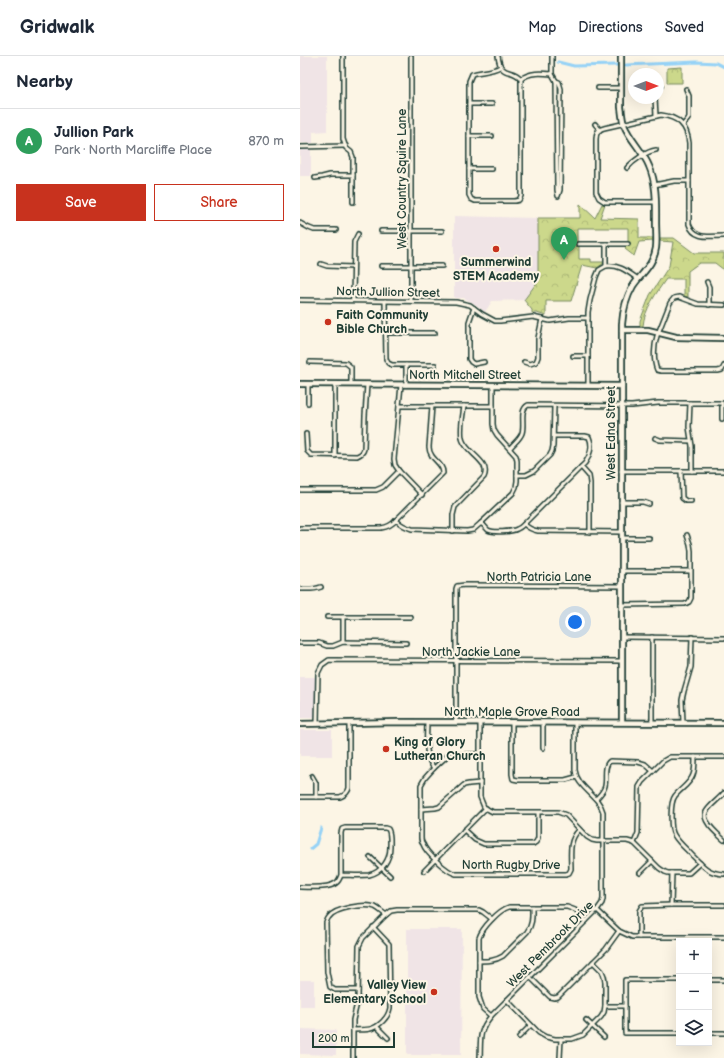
<!DOCTYPE html>
<meta charset="utf-8">
<style>
body{margin:0;font-family:"Balsamiq Sans",sans-serif;background:#f2f2f3;color:#1f2937}
.controls{position:absolute;right:12px;bottom:12px;display:grid;overflow:hidden;border-radius:0px;box-shadow:0 4px 16px #0002}
.controls button{width:36px;height:36px;display:grid;place-items:center;padding:0;border:0;border-bottom:1px solid #e0e1e3;background:#fff;color:#1f2937;font:20px sans-serif}
.compass{position:absolute;left:328px;top:12px;width:36px;height:36px;border-radius:50%;background:#fff;box-shadow:0 4px 16px #0002;rotate:90deg}
.scale{position:absolute;left:12px;bottom:10px;width:83px;box-sizing:border-box;padding-left:4px;border:2px solid #1f3d34;border-top:0;font-size:11px;line-height:14px;white-space:nowrap;color:#1f3d34;-webkit-text-stroke:3px #fcf5e5;paint-order:stroke}
.you{position:absolute;left:275px;top:566px;width:14px;height:14px;margin:-10px;border:3px solid #fff;border-radius:50%;background:#1a73e8;box-shadow:0 0 0 6px #1a73e833}
.badge{display:grid;place-items:center;width:26px;height:26px;border-radius:50%;background:#c8321e;color:#fff;font-size:13px;font-weight:700}
.pin{position:absolute;translate:-50% -33px;filter:drop-shadow(0 1px 2px #0008)}
.pin::after{content:'';position:absolute;top:21px;width:14px;height:12px;background:inherit;clip-path:polygon(0 0,100% 0,50% 100%)}
.list{margin:0;padding:0;list-style:none}
h2{display:flex;justify-content:space-between;align-items:center;height:52px;margin:0;padding:0 16px;font-size:17px}
h2 small{font-size:13px;font-weight:400;color:#747a83}
.list li{display:grid;grid-template-columns:26px 1fr auto;gap:12px;align-items:center;box-sizing:border-box;height:64px;padding:0 16px;border-top:1px solid #e0e1e3}
.list b{display:block;font-size:15px;white-space:nowrap}
.list p{margin:0;font-size:13px;white-space:nowrap;color:#747a83}
.list em{font-size:13px;font-style:normal;color:#747a83}
.actions{display:flex;gap:8px;padding:12px 16px}
.actions a{flex:1;padding:9px 0;border:1px solid #c8321e;border-radius:0px;text-align:center;font-size:14px;color:#c8321e}
.actions .main{background:#c8321e;color:#fff}
.icon{flex:none;width:22px;height:22px;fill:none;stroke:currentColor;stroke-width:2;stroke-linecap:round;stroke-linejoin:round}
.map{position:relative;flex:none;width:424px;height:1002px;overflow:hidden}
header{display:flex;align-items:center;gap:24px;box-sizing:border-box;height:56px;padding:0 20px;background:#fff;border-bottom:1px solid #e0e1e3}
header strong{font-size:19px}
nav{display:flex;gap:22px;margin-inline-start:auto;font-size:14px}
main{display:flex}
aside{flex:1;background:#fff}
.map>svg:first-child{display:block}
.built{fill:#f0e4e6}
.forest{fill:url(#forest-crowns);stroke:#768a60}
.lines{fill:none;stroke-linecap:round;stroke-linejoin:round}
.canal{stroke:#96d2f6;stroke-width:3}
.street-casing{stroke:#1f3d34;stroke-width:6}
.secondary-casing{stroke:#1f3d34;stroke-width:8}
.street{stroke:#fcf5e5;stroke-width:3}
.secondary{stroke:#fcf5e5;stroke-width:4.5}
.poi-dot{fill:#c8321e;stroke:#fcf5e5;stroke-width:1.5}
.labels{text-anchor:middle;stroke-width:4;stroke-linejoin:round;paint-order:stroke}
.street-label{font-size:12px;fill:#1f3d34;stroke:#fcf5e5}
.poi-label{font-size:12px;font-weight:bold;fill:#1f3d34;stroke:#fcf5e5;text-anchor:start}
</style>
<header>
<strong>Gridwalk</strong>
<nav><a>Map</a><a>Directions</a><a>Saved</a></nav>
</header>
<main>
<aside>
<h2>Nearby<small></small></h2>
<ul class="list">
<li><span class="badge" style="background:#2e9e5b">A</span><div><b>Jullion Park</b><p>Park · North Marcliffe Place</p></div><em>870 m</em></li>
</ul>
<div class="actions"><a class="main">Save</a><a>Share</a></div>
</aside>
<div class="map">
<svg width="424" height="1002" viewBox="0 0 424 1002">
<defs>
<pattern id="forest-crowns" width="20" height="18" patternUnits="userSpaceOnUse"><rect width="20" height="18" fill="#ccd88b"/><path d="M2 6a3 3 0 1 1 6 0M12 15a3 3 0 1 1 6 0" fill="none" stroke="#afba79"/></pattern>
</defs>
<rect width="100%" height="100%" fill="#fcf5e5"/>
<filter id="ink" filterUnits="userSpaceOnUse"><feTurbulence type="fractalNoise" baseFrequency=".025" numOctaves="2"/><feDisplacementMap in="SourceGraphic" scale="8" xChannelSelector="R" yChannelSelector="G"/><feConvolveMatrix kernelMatrix="1 2 1 2 8 2 1 2 1" color-interpolation-filters="sRGB"/></filter>
<g filter="url(#ink)">
<g class="built">
<path d="M0 0H27V75L13 76V87H0Z"/>
<rect x="0" y="94" width="11" height="26"/>
<path d="M154 160 238 162V225L224 244 192 245 185 256 175 248 164 242H154Z"/>
<rect x="0" y="621" width="15" height="41"/>
<rect x="0" y="674" width="32" height="26"/>
<path d="M107 873H162L161 999H107Z"/>
<rect x="0" y="924" width="14" height="26"/>
<path d="M0 973 36 974V999L0 998Z"/>
</g>
<g class="forest">
<path d="M382 11V27H367V12Z"/>
<path d="M280 148 295 162 302 148H305L300 162 339 163V182H353V185L339 186 334 200 325 193 326 190 328 189V172H277V190H279V203H291V206H304V207L297 212 282 209 271 245H246V260L237 257H232V254L224 244 238 225V162H280Z"/>
<path d="M360 182H374L394 197H424V214L415 207H399L388 215V241L384 240V223H366C357 236 344 254 343 270H340V265L350 239 369 210 373 186 360 185Z"/>
</g>
<g class="lines">
<g class="canal">
<path d="M258 6 274 10 317 9"/>
<path d="M326 9 397 6 416 7 424 11"/>
<path d="M10 793 16 788 21 772"/>
</g>
<defs>
<g id="street">
<path d="M43 0V83L46 92 51 96 53 101V146"/>
<path d="M111 0V245"/>
<path d="M198 0C201 23 212 11 221 23V140L219 144 215 145H175L171 143 169 139V25L172 18C182 15 191 16 200 11"/>
<path d="M252 0V18L256 25"/>
<path d="M221 23C230 16 241 17 252 18"/>
<path d="M256 25 259 26 261 33 260 134 258 140 257 134Z"/>
<path d="M358 31 361 30"/>
<path d="M298 32H321"/>
<path d="M355 42 356 60"/>
<path d="M169 48H192"/>
<path d="M295 68 300 74"/>
<path d="M383 69 388 63 389 61V40L386 33"/>
<path d="M169 80H192"/>
<path d="M0 91 46 90"/>
<path d="M327 112C333 105 347 95 356 94"/>
<path d="M169 113H192"/>
<path d="M15 122 22 121 30 119H53"/>
<path d="M354 129 374 125H389"/>
<path d="M356 146H305L299 142 296 136V83C296 77 299 73 304 72L361 59C378 61 387 69 389 87V168C394 184 410 180 424 180"/>
<path d="M0 167 9 172 14 174H36"/>
<path d="M81 175H142"/>
<path d="M278 188H328"/>
<path d="M21 208 27 210 53 211"/>
<path d="M81 210H142"/>
<path d="M306 210C319 208 328 216 338 223"/>
<path d="M407 226 409 231V249"/>
<path d="M0 244 156 246 170 249 182 258 195 265H200L233 261 250 265 269 262H288"/>
<path d="M53 244 54 186 58 178"/>
<path d="M85 245 86 303 88 307 92 309H135"/>
<path d="M424 249 398 248 379 241 374 242 370 247 357 280C354 290 353 304 357 314L361 315H418L422 314 424 310"/>
<path d="M174 252 171 260 169 266V303L171 306 174 308 184 306"/>
<path d="M86 277H135"/>
<path d="M273 300H288"/>
<path d="M10 306 46 307 51 311V328"/>
<path d="M224 306 230 308 236 306 238 301V282L242 263"/>
<path d="M106 309V329"/>
<path d="M101 329 94 403 95 409 99 415 122 439"/>
<path d="M288 330V256L290 244 296 221 299 214 306 210V188"/>
<path d="M8 347V328"/>
<path d="M390 347 389 371 392 390V415"/>
<path d="M99 350H193"/>
<path d="M6 378 7 395 11 399 57 400C61 398 63 397 64 393L65 360 67 328"/>
<path d="M355 382 360 384 391 385"/>
<path d="M210 392C214 387 220 383 222 377 225 368 219 354 228 349L332 350 358 347H422V363"/>
<path d="M35 400V328"/>
<path d="M281 411 289 420 290 427V476"/>
<path d="M321 415H424"/>
<path d="M381 415 382 442 386 445H391"/>
<path d="M217 419H226L234 415 250 399 252 395 253 390 254 350"/>
<path d="M0 434H76L83 431 99 415"/>
<path d="M321 446H343L349 448"/>
<path d="M96 464 143 417C143 409 136 406 132 400 130 397 129 394 129 391L132 350"/>
<path d="M181 467 213 437 216 431 217 425V405L216 400 197 379 194 374 193 368V329"/>
<path d="M224 468 285 407C290 400 293 390 289 381L285 380H254"/>
<path d="M0 472H81C88 471 92 469 96 464 101 469 105 471 112 473L167 475 173 474 181 467C184 469 186 472 188 474 194 477 211 476 217 473 220 472 222 470 224 468 228 472 232 474 238 475L322 476"/>
<path d="M153 475V459L155 451 184 421C191 406 168 398 163 385 159 377 163 359 164 350"/>
<path d="M322 482H349"/>
<path d="M322 515H390"/>
<path d="M0 533C8 533 13 534 21 531"/>
<path d="M321 549 385 548 389 546 391 542V495L390 488 387 479"/>
<path d="M27 561H111"/>
<path d="M322 581 424 582"/>
<path d="M352 581V666"/>
<path d="M43 586V561"/>
<path d="M0 587H19L27 590H33L43 586 106 587"/>
<path d="M127 666C127 680 124 701 134 712L125 722 121 729V782C121 784 122 787 123 788 126 797 147 816 156 818H266L269 817 271 813C271 798 268 785 279 774"/>
<path d="M156 666V533L157 530 165 529 322 530"/>
<path d="M180 666V741L184 751 189 754 193 756H258L266 759 287 781 292 784 297 785H327L334 787 359 812 365 816 368 817H389L400 807"/>
<path d="M212 666V718L213 723 218 724H265L276 721"/>
<path d="M243 666V692"/>
<path d="M383 666 382 644 384 635 391 611 392 581"/>
<path d="M17 668 18 617 22 609 29 604 322 605"/>
<path d="M395 701C395 707 395 714 393 719 390 728 380 733 375 740 370 746 370 773 374 779 378 786 385 792 391 798 402 809 407 817 424 818"/>
<path d="M134 712 147 700 150 699 180 698"/>
<path d="M12 720 16 727V741"/>
<path d="M424 737C419 743 409 750 406 756 401 765 418 778 424 784"/>
<path d="M0 741H40C45 739 48 737 49 732V667"/>
<path d="M296 743C300 739 304 735 305 730 307 722 303 710 310 705L338 706 345 708 353 715 363 705 370 701H424"/>
<path d="M121 753 135 752 139 751 164 729 169 728 180 727"/>
<path d="M164 774 175 784 184 788H233L236 786 238 782V757"/>
<path d="M334 787 338 777 339 731 342 726 353 715"/>
<path d="M70 801 90 820"/>
<path d="M124 815 186 752"/>
<path d="M340 817 352 805"/>
<path d="M0 831C10 831 28 833 36 827 39 825 40 822 41 819 50 819 60 820 69 819 82 816 90 804 90 791 90 785 91 778 88 773L85 772H45L42 773 41 777V819"/>
<path d="M371 849 372 817"/>
<path d="M297 854 319 875 332 881H424"/>
<path d="M339 881V855L342 850 371 849H424"/>
<path d="M179 905C188 905 195 905 203 900L227 876C233 868 232 860 232 851"/>
<path d="M230 921 250 941 254 942 258 941 306 893 319 875"/>
<path d="M379 924H325V977H379"/>
<path d="M409 924H424"/>
<path d="M58 934H35L30 931 27 916 26 867C27 865 27 863 29 861 35 852 65 847 75 851 79 853 82 856 86 859L91 855 97 854H179L183 856 192 863"/>
<path d="M207 944 239 977 246 981 255 983H272L283 979 301 961 304 956 305 950V926L304 920 302 915 293 906"/>
<path d="M305 950H325"/>
<path d="M191 960 183 953 179 941V882C182 872 199 854 209 851H267L275 854 286 865"/>
<path d="M286 964 304 981"/>
<path d="M77 971 88 982"/>
<path d="M53 974C66 973 72 976 83 965 87 961 89 957 90 952L89 888 73 871"/>
<path d="M409 977H424"/>
<path d="M219 981 231 969"/>
<path d="M53 1002V964L58 943 59 890 63 882 86 859"/>
<path d="M180 1002C181 983 178 976 191 960L297 854 302 847 303 843V756C299 739 277 732 275 714V666"/>
<path d="M260 1002 261 983"/>
</g>
<g id="secondary">
<path d="M321 0V51C322 57 322 63 324 69 330 84 343 95 349 110 357 128 356 148 356 167 356 175 357 184 356 192 354 208 341 218 333 230 326 242 323 254 322 268V666"/>
<path d="M322 274H348L376 281 424 282"/>
<path d="M0 328 322 330"/>
<path d="M0 668 99 666 424 667"/>
</g>
</defs>
<use href="#street" class="street-casing"/>
<use href="#secondary" class="secondary-casing"/>
<use href="#street" class="street"/>
<use href="#secondary" class="secondary"/>
</g>
</g>
<g class="poi-dot">
<circle cx="196" cy="193" r="4"/>
<circle cx="28" cy="266" r="4"/>
<circle cx="86" cy="693" r="4"/>
<circle cx="134" cy="936" r="4"/>
</g>
<g class="labels">
<g class="street-label">
<text transform="translate(102 123) rotate(-90)" y="4">West Country Squire Lane</text>
<text transform="translate(88 236) rotate(1)" y="4">North Jullion Street</text>
<text x="165" y="323">North Mitchell Street</text>
<text transform="translate(311 377) rotate(-90)" y="4">West Edna Street</text>
<text x="239" y="525">North Patricia Lane</text>
<text x="171" y="600">North Jackie Lane</text>
<text x="212" y="660">North Maple Grove Road</text>
<text x="211" y="813">North Rugby Drive</text>
<text transform="translate(250 888) rotate(-45)" y="4">West Pembrook Drive</text>
</g>
<g class="poi-label">
<text x="196" y="210" text-anchor="middle">Summerwind<tspan x="196" dy="14">STEM Academy</tspan></text>
<text x="36" y="263">Faith Community<tspan x="36" dy="14">Bible Church</tspan></text>
<text x="94" y="690">King of Glory<tspan x="94" dy="14">Lutheran Church</tspan></text>
<text x="126" y="933" text-anchor="end">Valley View<tspan x="126" dy="14">Elementary School</tspan></text>
</g>
</g>
</svg>
<div class="controls">
<button>+</button>
<button>−</button>
<button><svg class="icon" aria-label="layers" viewBox="0 0 24 24"><path d="M12 4l9 5-9 5-9-5zM3 14l9 5 9-5"/></svg></button>
</div>
<svg class="compass" viewBox="-18 -18 36 36"><path d="M0-13l5 13h-10z" fill="#e53935"/><path d="M0 13l5-13h-10z" fill="#747a83"/></svg>
<div class="scale">200 m</div>
<div class="you"></div>
<div class="pin badge" style="left:264px;top:204px;background:#2e9e5b">A</div>
</div>
</main>
